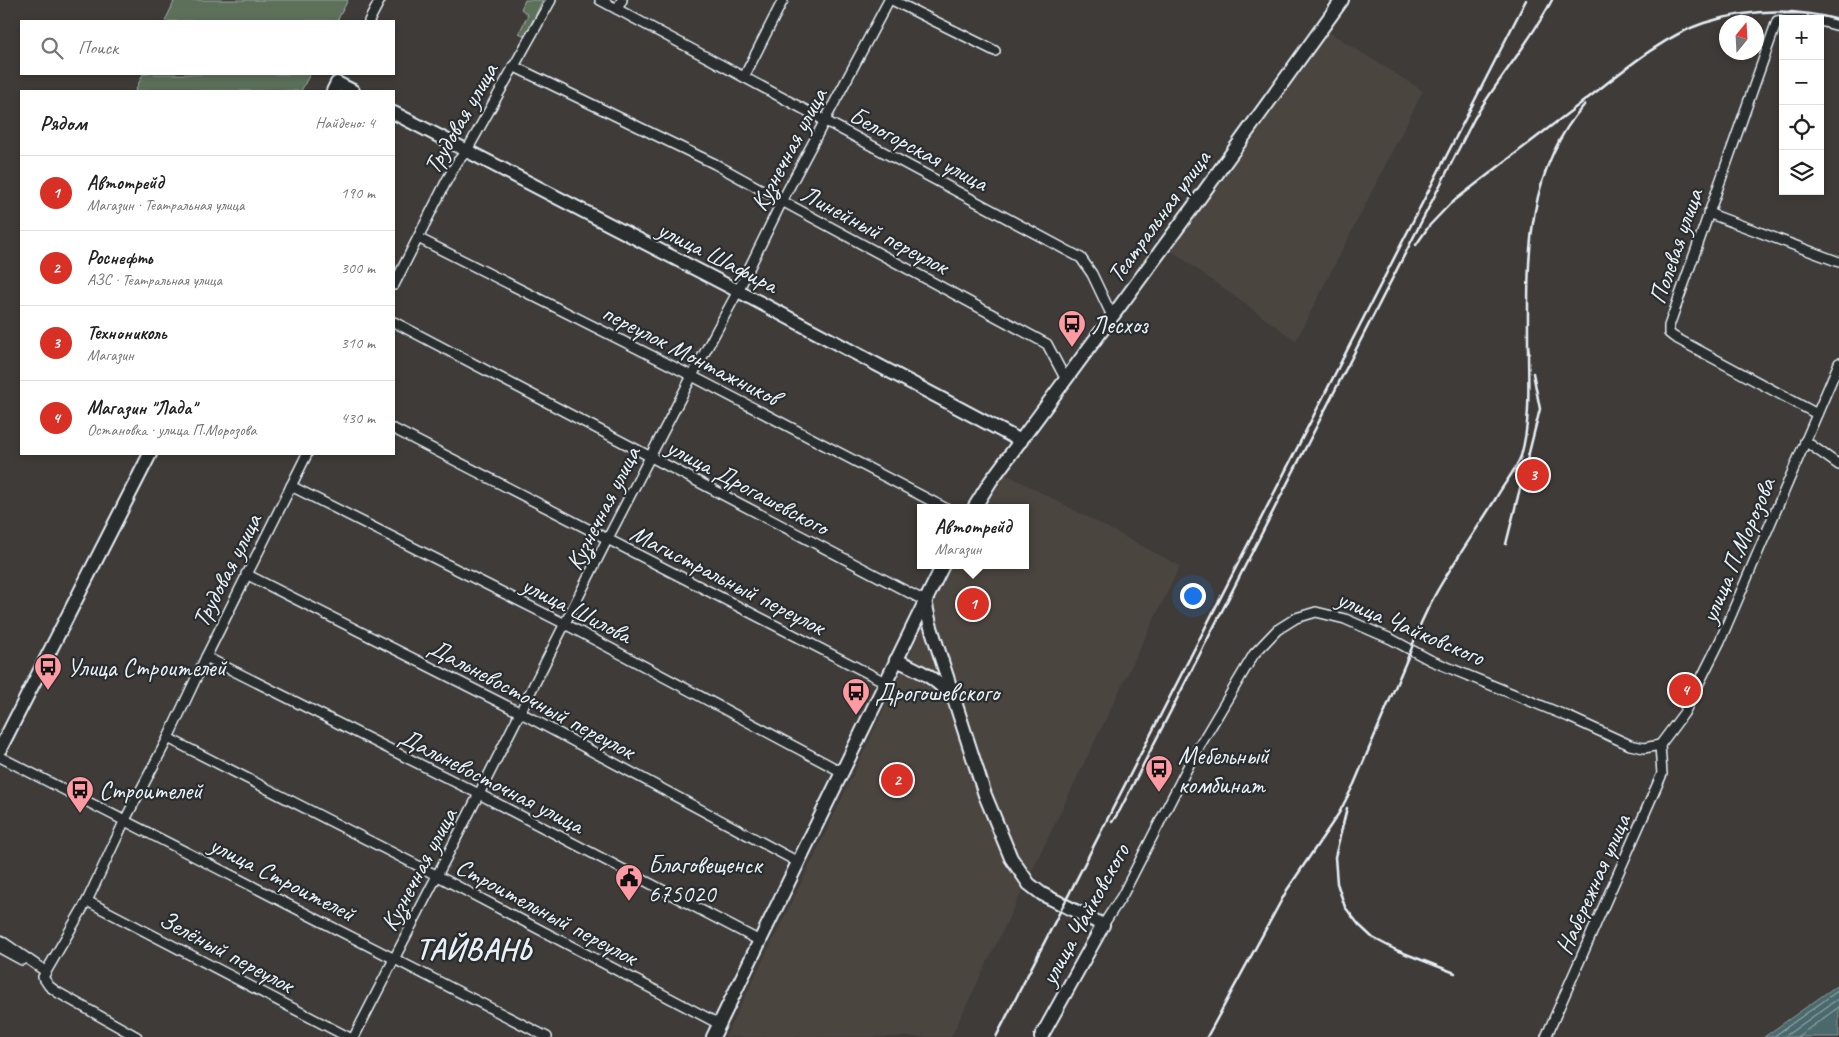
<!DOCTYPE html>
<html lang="ru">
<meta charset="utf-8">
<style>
body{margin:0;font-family:Caveat,sans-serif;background:#f6f6f6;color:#222}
.controls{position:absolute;right:15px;top:15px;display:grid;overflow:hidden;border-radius:0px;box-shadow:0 2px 8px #0003}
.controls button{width:45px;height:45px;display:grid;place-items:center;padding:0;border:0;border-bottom:1px solid #e0e0e0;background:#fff;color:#222;font:25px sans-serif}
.compass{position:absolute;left:1719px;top:15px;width:45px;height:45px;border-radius:50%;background:#fff;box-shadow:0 2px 8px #0003;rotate:18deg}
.you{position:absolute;left:1192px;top:595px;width:18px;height:18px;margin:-12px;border:4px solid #fff;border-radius:50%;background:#1a73e8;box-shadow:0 0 0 8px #1a73e833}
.badge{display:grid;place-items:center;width:32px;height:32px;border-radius:50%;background:#d93025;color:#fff;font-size:16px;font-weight:700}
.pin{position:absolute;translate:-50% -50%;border:2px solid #fff;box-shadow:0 1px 5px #0006}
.popup{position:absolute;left:917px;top:504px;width:112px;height:65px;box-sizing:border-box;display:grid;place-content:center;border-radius:0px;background:#fff;filter:drop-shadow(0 1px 4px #0005);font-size:16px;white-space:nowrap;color:#767676}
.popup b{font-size:19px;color:#222}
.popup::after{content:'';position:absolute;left:50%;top:100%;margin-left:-10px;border:10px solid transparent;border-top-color:#fff}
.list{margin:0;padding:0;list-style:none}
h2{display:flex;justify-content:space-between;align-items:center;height:65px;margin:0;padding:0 20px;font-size:21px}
h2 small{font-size:16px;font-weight:400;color:#767676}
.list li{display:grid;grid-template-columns:32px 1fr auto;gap:15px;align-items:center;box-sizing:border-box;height:75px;padding:0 20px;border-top:1px solid #e0e0e0}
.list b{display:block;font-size:19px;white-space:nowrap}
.list p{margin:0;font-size:16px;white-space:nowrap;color:#767676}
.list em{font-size:16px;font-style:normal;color:#767676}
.icon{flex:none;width:28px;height:28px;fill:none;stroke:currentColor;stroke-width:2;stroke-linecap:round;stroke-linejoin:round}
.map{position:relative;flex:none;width:1839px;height:1037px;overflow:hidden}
.search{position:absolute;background:#fff;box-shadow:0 2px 8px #0003;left:20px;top:20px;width:375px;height:55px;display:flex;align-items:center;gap:12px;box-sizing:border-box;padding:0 18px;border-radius:0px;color:#767676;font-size:19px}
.panel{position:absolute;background:#fff;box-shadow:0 2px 8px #0003;left:20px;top:90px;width:375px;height:365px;border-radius:0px}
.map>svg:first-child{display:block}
.built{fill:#4c4541}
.green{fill:#5b6f5a;stroke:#a2b0a9}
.water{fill:#4b696c;stroke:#8a9fa4}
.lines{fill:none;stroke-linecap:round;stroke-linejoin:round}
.shore{stroke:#a9bbc0;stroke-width:1}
.street-casing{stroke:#e8f1f8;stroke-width:12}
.secondary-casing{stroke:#e8f1f8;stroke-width:16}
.street{stroke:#2a2d2e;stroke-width:9}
.secondary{stroke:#2a2d2e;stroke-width:12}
.rail{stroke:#e8f1f8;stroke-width:2.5}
.labels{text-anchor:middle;stroke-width:4.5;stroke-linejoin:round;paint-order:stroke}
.street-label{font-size:25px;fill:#e8f1f8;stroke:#2a2d2e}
.poi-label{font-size:25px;fill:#e8f1f8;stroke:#2a2d2e;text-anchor:start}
.district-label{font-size:30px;font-weight:bold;letter-spacing:1px;fill:#e8f1f8;stroke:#2a2d2e}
</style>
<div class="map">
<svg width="1839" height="1037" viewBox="0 0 1839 1037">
<rect width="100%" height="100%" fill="#3e3b39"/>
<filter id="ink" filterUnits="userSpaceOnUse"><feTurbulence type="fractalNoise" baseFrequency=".02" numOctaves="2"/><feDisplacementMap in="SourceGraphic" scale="10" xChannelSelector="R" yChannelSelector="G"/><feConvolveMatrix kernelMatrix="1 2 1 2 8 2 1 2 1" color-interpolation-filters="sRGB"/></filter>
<g filter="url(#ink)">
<g class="built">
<path d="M1327 31 1423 91 1296 341 1169 249Z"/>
<path d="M1006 474 1180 566 951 1037H725L815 855 952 565H1026V508H981Z"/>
</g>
<g class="green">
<path d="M169 0H348L337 21H165L174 2Z"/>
<path d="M525 0H543L525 36 519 33 528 15 521 9Z"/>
<path d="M143 74H310L301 91H135Z"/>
</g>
<path class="water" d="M1839 984V1037H1764Z"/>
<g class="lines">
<g class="shore">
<path d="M1773 1037 1839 990"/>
<path d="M1784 1037 1839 998"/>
<path d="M1797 1037 1839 1007"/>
</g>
<defs>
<g id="street">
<path d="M600 0 1081 258 1092 274 1112 316"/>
<path d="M892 0 995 51"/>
<path d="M617 9 622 0"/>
<path d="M1786 19H1804"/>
<path d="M1783 20 1777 21 1669 326V333L1674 337 1817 414"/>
<path d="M369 21 380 0"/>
<path d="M1820 21 1839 26"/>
<path d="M513 66 715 164 782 201 1047 344 1066 380"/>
<path d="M744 77 783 0"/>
<path d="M1708 213 1839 262"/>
<path d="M418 238 692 376 945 508"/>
<path d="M394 285 447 180 458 161 466 152 551 0"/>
<path d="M394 322 925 601"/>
<path d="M394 429 885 682"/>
<path d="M1805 441 1839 465"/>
<path d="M291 486 565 624 842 772"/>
<path d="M246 574 521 713 798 862"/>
<path d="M206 657 479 794 760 941"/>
<path d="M168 738 436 875 719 1024"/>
<path d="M1660 745 1684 713 1720 641 1839 363"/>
<path d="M0 757 547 1037"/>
<path d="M87 901 348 1037"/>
<path d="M1103 925 1122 896 1193 757 1254 654 1277 630 1296 618 1316 612 1345 619 1391 639 1430 660 1569 717 1630 745 1644 748 1660 745"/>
<path d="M0 940 45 971"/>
<path d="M0 948 22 960"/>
<path d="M137 1037 57 992 49 986 43 977 87 901 125 820 168 738 206 657 307 454"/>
<path d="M354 1037 479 794 607 540 692 376 738 291 782 201 889 0"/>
<path d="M1546 1037 1662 774 1660 745"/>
</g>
<g id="secondary">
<path d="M333 91 337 83 353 91"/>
<path d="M394 113 738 291 1021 441"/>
<path d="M974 508 990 482 1193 207 1342 0"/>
<path d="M925 601 930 624 985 795 1011 858 1029 884 1042 894 1103 925 1041 1037"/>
<path d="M896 660C917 669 937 678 951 697"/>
<path d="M0 749 150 454"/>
<path d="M713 1037 943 565"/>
</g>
</defs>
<use href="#street" class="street-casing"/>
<use href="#secondary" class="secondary-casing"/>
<use href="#street" class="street"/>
<use href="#secondary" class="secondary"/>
<g class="rail">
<path d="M1416 245 1429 226 1450 204C1497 168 1544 131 1592 95 1625 69 1664 36 1704 23 1748 9 1795 8 1839 20"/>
<path d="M1529 353 1528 346C1528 260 1524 173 1585 104"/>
<path d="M1506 544 1540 409 1533 373"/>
<path d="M1347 808 1335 857 1337 883 1345 907 1359 925 1373 938 1396 950 1455 973"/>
<path d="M1112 822 1120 810 1474 119C1499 78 1530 42 1552 0"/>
<path d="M996 1037 1526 0"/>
<path d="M1207 1037 1287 890 1339 813 1354 784 1411 650C1428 594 1466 548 1496 498 1503 485 1516 470 1521 456 1531 421 1528 382 1528 346"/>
</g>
</g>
</g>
<defs>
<symbol id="bus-pin" viewBox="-11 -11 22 30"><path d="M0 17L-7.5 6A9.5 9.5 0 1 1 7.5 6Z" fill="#ff9aa2" stroke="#2a2d2e"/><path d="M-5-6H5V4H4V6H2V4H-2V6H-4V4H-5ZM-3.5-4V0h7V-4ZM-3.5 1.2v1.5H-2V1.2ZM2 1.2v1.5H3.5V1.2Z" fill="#111"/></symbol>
<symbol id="civic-pin" viewBox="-11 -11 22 30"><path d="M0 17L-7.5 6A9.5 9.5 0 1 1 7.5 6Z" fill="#ff9aa2" stroke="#2a2d2e"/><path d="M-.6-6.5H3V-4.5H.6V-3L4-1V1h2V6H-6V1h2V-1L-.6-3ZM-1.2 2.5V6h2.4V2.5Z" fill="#111"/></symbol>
</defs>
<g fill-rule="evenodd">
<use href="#bus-pin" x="1056" y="308" width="32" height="43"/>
<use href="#bus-pin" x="32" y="651" width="32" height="43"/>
<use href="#bus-pin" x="840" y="676" width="32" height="43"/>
<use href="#bus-pin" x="1143" y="753" width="32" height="43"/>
<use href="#bus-pin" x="64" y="774" width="32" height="43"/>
<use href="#civic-pin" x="613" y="862" width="32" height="43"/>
</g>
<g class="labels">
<g class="street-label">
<text transform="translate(460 118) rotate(-60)" y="9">Трудовая улица</text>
<text transform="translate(919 148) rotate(28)" y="9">Белогорская улица</text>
<text transform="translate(788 149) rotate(-62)" y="9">Кузнечная улица</text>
<text transform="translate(1158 216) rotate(-54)" y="9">Театральная улица</text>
<text transform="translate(875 229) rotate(28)" y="9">Линейный переулок</text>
<text transform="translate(1675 246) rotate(-71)" y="9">Полевая улица</text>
<text transform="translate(718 256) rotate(27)" y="9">улица Шафира</text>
<text transform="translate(691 354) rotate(27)" y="9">переулок Монтажников</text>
<text transform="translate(748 486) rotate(28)" y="9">улица Дрогашевского</text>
<text transform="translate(602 508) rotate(-63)" y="9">Кузнечная улица</text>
<text transform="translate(1737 550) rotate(-67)" y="9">улица П.Морозова</text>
<text transform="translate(226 570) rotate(-63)" y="9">Трудовая улица</text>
<text transform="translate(728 579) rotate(27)" y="9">Магистральный переулок</text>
<text transform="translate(577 609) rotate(27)" y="9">улица Шилова</text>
<text transform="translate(1411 627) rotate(23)" y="9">улица Чайковского</text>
<text transform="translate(532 698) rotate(28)" y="9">Дальневосточный переулок</text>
<text transform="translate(492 780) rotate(27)" y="9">Дальневосточная улица</text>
<text transform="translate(418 869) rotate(-62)" y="9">Кузнечная улица</text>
<text transform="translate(283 878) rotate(27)" y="9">улица Строителей</text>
<text transform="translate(1592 884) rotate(-66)" y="9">Набережная улица</text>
<text transform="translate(547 911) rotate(28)" y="9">Строительный переулок</text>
<text transform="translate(1084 914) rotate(-61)" y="9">улица Чайковского</text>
<text transform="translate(227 951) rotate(28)" y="9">Зелёный переулок</text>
</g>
<g class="poi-label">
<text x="1091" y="333">Лесхоз</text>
<text x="67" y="676">Улица Строителей</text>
<text x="875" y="701">Дрогошевского</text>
<text x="1178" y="764">Мебельный<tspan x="1178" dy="29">комбинат</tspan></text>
<text x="99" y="799">Строителей</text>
<text x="648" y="873">Благовещенск<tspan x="648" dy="29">675020</tspan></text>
</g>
<g class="district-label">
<text x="474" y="959">ТАЙВАНЬ</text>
</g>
</g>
</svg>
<div class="controls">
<button>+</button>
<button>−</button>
<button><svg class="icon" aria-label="locate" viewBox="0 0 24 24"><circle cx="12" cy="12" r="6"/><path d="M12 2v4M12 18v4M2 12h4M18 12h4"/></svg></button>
<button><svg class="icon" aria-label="layers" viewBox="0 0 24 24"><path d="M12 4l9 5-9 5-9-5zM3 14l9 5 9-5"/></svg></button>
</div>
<svg class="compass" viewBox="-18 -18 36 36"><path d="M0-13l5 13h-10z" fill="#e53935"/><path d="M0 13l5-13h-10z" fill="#767676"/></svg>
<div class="you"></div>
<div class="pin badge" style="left:973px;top:604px">1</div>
<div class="popup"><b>Автотрейд</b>Магазин</div>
<div class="pin badge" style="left:897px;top:780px">2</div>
<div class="pin badge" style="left:1533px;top:475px">3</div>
<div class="pin badge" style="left:1685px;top:690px">4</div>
<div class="search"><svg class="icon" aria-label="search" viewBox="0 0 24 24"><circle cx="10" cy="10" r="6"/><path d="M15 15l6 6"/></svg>Поиск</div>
<section class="panel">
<h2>Рядом<small>Найдено: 4</small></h2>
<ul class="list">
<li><span class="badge">1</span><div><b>Автотрейд</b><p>Магазин · Театральная улица</p></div><em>190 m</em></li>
<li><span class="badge">2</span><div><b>Роснефть</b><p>АЗС · Театральная улица</p></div><em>300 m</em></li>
<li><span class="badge">3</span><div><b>Технониколь</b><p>Магазин</p></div><em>310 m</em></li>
<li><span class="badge">4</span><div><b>Магазин &quot;Лада&quot;</b><p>Остановка · улица П.Морозова</p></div><em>430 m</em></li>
</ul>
</section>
</div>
